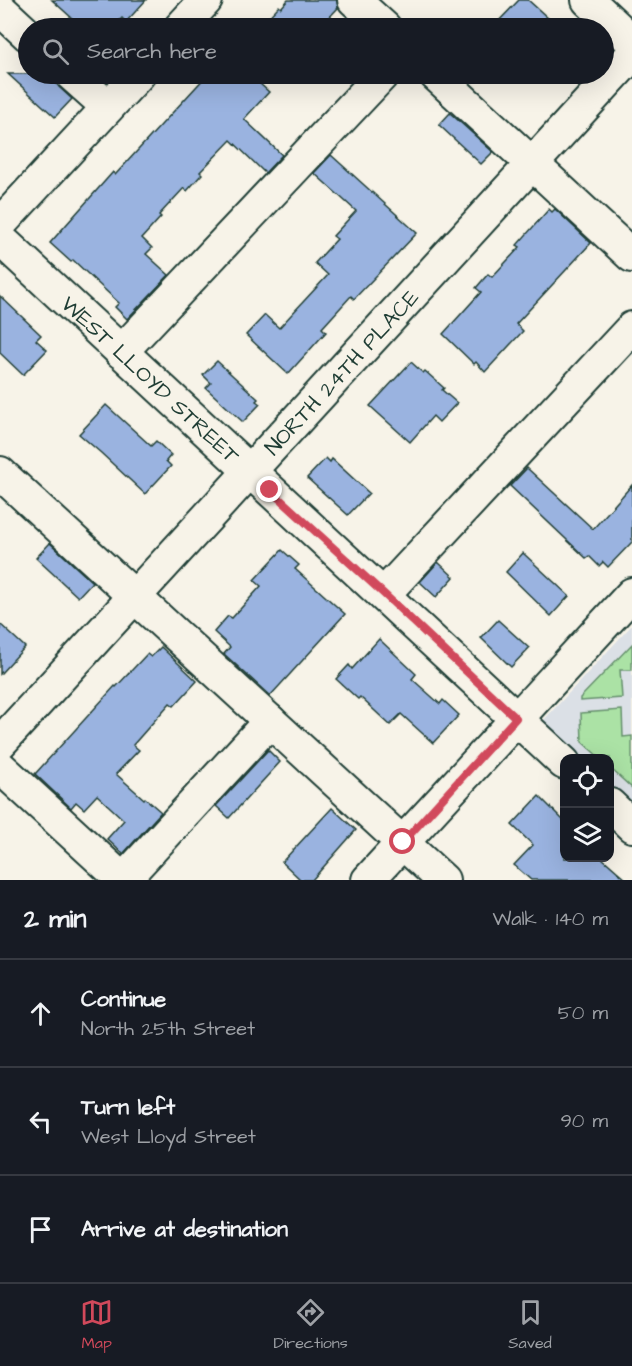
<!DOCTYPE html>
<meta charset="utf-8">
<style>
body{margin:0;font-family:"Architects Daughter",sans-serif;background:#20242c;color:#f1f3f6}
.controls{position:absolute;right:18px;bottom:18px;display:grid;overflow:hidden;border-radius:12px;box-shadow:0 6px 24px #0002}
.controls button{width:54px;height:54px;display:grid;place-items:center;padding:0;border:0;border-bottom:2px solid #363941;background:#171b24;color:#f1f3f6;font:30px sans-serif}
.stop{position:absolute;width:18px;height:18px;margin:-14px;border:4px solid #d1495b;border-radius:50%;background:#fff}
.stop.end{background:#d1495b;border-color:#fff;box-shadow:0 2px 6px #0008}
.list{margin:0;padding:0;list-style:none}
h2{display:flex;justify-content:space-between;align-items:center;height:78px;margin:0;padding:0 24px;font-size:26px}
h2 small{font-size:20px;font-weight:400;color:#9ea1a6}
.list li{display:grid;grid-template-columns:39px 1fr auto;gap:18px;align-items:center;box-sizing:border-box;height:108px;padding:0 24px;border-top:2px solid #363941}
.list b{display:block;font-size:22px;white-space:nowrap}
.list p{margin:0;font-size:20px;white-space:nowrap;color:#9ea1a6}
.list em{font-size:20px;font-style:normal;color:#9ea1a6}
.icon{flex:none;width:33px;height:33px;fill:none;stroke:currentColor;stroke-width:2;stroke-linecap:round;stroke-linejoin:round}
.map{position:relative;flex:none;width:632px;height:880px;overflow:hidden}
.search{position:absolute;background:#171b24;box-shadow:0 6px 24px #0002;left:18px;right:18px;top:18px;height:66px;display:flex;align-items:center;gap:15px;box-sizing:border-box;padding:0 21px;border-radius:33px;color:#9ea1a6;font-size:22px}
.sheet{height:402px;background:#171b24}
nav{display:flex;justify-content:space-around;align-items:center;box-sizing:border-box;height:84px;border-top:2px solid #363941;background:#171b24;font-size:16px;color:#9ea1a6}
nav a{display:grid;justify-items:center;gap:3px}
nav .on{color:#d1495b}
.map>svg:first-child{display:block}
.built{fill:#dbe0e6}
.green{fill:#abe2a5;stroke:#65906c;stroke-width:1.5}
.building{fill:#9ab3e0;stroke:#1f3d34;stroke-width:1.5}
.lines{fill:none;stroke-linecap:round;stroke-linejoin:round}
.minor-casing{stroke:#1f3d34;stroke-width:36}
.minor{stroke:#f7f3e8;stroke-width:32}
.route{stroke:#d1495b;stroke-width:8}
.labels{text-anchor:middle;stroke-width:5;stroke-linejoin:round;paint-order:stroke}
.street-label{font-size:22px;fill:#1f3d34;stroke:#f7f3e8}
</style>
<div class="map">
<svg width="632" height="880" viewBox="0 0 632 880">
<rect width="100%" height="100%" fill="#f7f3e8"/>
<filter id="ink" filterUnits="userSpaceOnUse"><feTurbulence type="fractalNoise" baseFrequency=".0167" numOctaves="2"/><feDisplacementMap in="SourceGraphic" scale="12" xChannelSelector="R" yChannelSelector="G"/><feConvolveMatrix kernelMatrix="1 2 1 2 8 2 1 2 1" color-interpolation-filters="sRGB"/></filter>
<g filter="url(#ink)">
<path class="built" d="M632 625V805L610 785V758H581L542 722Z"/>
<g class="green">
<path d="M632 644V670H620L622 698 580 701V698Z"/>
<path d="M622 710 623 737 632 736V788L610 768V758H600L582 742 581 713Z"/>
</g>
<g class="building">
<path d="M52 0H146L126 22 122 18 112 28H83Z"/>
<path d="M288 0H337L338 8 319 28H258L279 6 281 8Z"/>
<path d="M519 0H528L559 28H492Z"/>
<path d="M8 74H53L54 80 59 87 72 99 55 117Z"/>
<path d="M208 74H249L269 92 244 119 282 155 265 173 231 140 200 172 202 174 187 191 184 188 159 215 161 217 142 238 152 248 146 254 169 275 127 319 115 307 119 303 73 260 71 262 50 243 113 172 115 175Z"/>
<path d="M450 113 493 152 481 164 439 125Z"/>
<path d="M331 155 417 233 354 299 351 296 322 328 326 332 288 374 246 335 265 315 279 328 328 275 315 263 337 239 333 236 356 211 314 173Z"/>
<path d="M549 209 552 212 555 209 591 243 516 324 523 331 485 372 476 362 474 364 443 334 481 292 476 288 488 274 492 277 520 247 517 245Z"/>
<path d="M0 296 41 335 36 340 47 350 23 375 0 353Z"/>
<path d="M217 361 258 399 256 401 260 404 243 422 206 388 211 383 203 375Z"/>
<path d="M411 362 423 373 425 371 444 388 442 390 457 403 439 422 433 416 410 442 370 406Z"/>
<path d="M106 405 151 446 156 441 171 455 166 461 171 466 145 494 101 453 79 434Z"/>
<path d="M326 458 330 462 332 459 369 493 348 515 307 478Z"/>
<path d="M527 468 593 529 632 485V542L608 567 603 562 599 566 589 556 586 558 510 486Z"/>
<path d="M50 543 92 582 78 597 36 558Z"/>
<path d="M282 550 299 565 295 569 345 614 270 696 224 654 230 647 214 632 228 616 232 618 261 586 254 580Z"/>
<path d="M523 553 569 596 551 616 506 572Z"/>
<path d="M438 562 454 577 436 597 420 582Z"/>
<path d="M498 620 529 648 511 667 481 638Z"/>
<path d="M0 624 25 647 0 674Z"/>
<path d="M379 639 416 674 412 679 440 704 443 700 459 715 433 743 401 714 390 725 360 697 358 699 336 679 349 665 352 669Z"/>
<path d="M161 647 197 681 174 706 170 703 133 745 139 750 116 774 144 799 145 798 161 812 123 854 107 839 124 820 97 795 84 809 76 802 71 808 35 774 115 686 116 687 147 654 151 657Z"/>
<path d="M268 750 280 762 229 818 216 806Z"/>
<path d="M539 796 564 821V858H602L627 880H531L514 865 533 845 512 825Z"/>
<path d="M332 808 356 830 312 880H301L282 862Z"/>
</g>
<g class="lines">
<defs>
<g id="minor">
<path d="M354 0 385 28"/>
<path d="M588 0 632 41"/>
<path d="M0 9 28 35"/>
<path d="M180 28 206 0"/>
<path d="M71 74 108 107"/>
<path d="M435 74 632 256"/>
<path d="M0 224 139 74"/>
<path id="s1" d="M0 239 564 763"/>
<path d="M121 352 383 74"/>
<path d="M0 473 443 880"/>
<path d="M384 594 632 328"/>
<path id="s2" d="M0 743 632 55"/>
<path d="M0 767 123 880"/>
<path d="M610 805 632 826"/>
<path d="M123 880 270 721"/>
<path d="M368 880 632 594"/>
</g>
</defs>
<use href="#minor" class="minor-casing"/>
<use href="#minor" class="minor"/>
</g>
</g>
<g class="lines" filter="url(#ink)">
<path class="route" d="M270 490 384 594 516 718 403 842"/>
</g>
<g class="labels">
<g class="street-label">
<text dy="8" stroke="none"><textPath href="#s2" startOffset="504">NORTH 24TH PLACE</textPath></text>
<text dy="8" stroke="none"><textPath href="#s1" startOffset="206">WEST LLOYD STREET</textPath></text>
</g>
</g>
</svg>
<div class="controls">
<button><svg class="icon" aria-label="locate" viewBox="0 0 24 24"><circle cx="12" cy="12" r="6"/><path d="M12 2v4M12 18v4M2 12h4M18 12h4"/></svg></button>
<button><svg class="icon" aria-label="layers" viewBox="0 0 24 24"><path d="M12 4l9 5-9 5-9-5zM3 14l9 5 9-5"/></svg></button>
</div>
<div class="stop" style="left:403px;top:842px"></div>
<div class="stop end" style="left:270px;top:490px"></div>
<div class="search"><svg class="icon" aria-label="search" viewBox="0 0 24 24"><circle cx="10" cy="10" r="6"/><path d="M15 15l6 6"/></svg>Search here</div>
</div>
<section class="sheet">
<h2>2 min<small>Walk · 140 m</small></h2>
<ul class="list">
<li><svg class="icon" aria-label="ahead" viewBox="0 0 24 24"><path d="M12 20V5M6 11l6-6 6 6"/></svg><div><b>Continue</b><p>North 25th Street</p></div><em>50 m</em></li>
<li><svg class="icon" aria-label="left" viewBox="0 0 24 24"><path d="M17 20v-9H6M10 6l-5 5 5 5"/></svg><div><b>Turn left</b><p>West Lloyd Street</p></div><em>90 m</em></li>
<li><svg class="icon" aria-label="arrive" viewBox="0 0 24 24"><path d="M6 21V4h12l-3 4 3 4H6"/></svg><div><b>Arrive at destination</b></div></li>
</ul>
</section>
<nav>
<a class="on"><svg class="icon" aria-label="map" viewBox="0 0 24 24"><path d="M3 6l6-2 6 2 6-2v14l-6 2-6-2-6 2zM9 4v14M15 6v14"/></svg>Map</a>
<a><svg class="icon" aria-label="directions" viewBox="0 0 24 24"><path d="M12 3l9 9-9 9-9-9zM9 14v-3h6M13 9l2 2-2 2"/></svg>Directions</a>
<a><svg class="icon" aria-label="saved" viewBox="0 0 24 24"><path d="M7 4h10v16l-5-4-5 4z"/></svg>Saved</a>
</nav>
